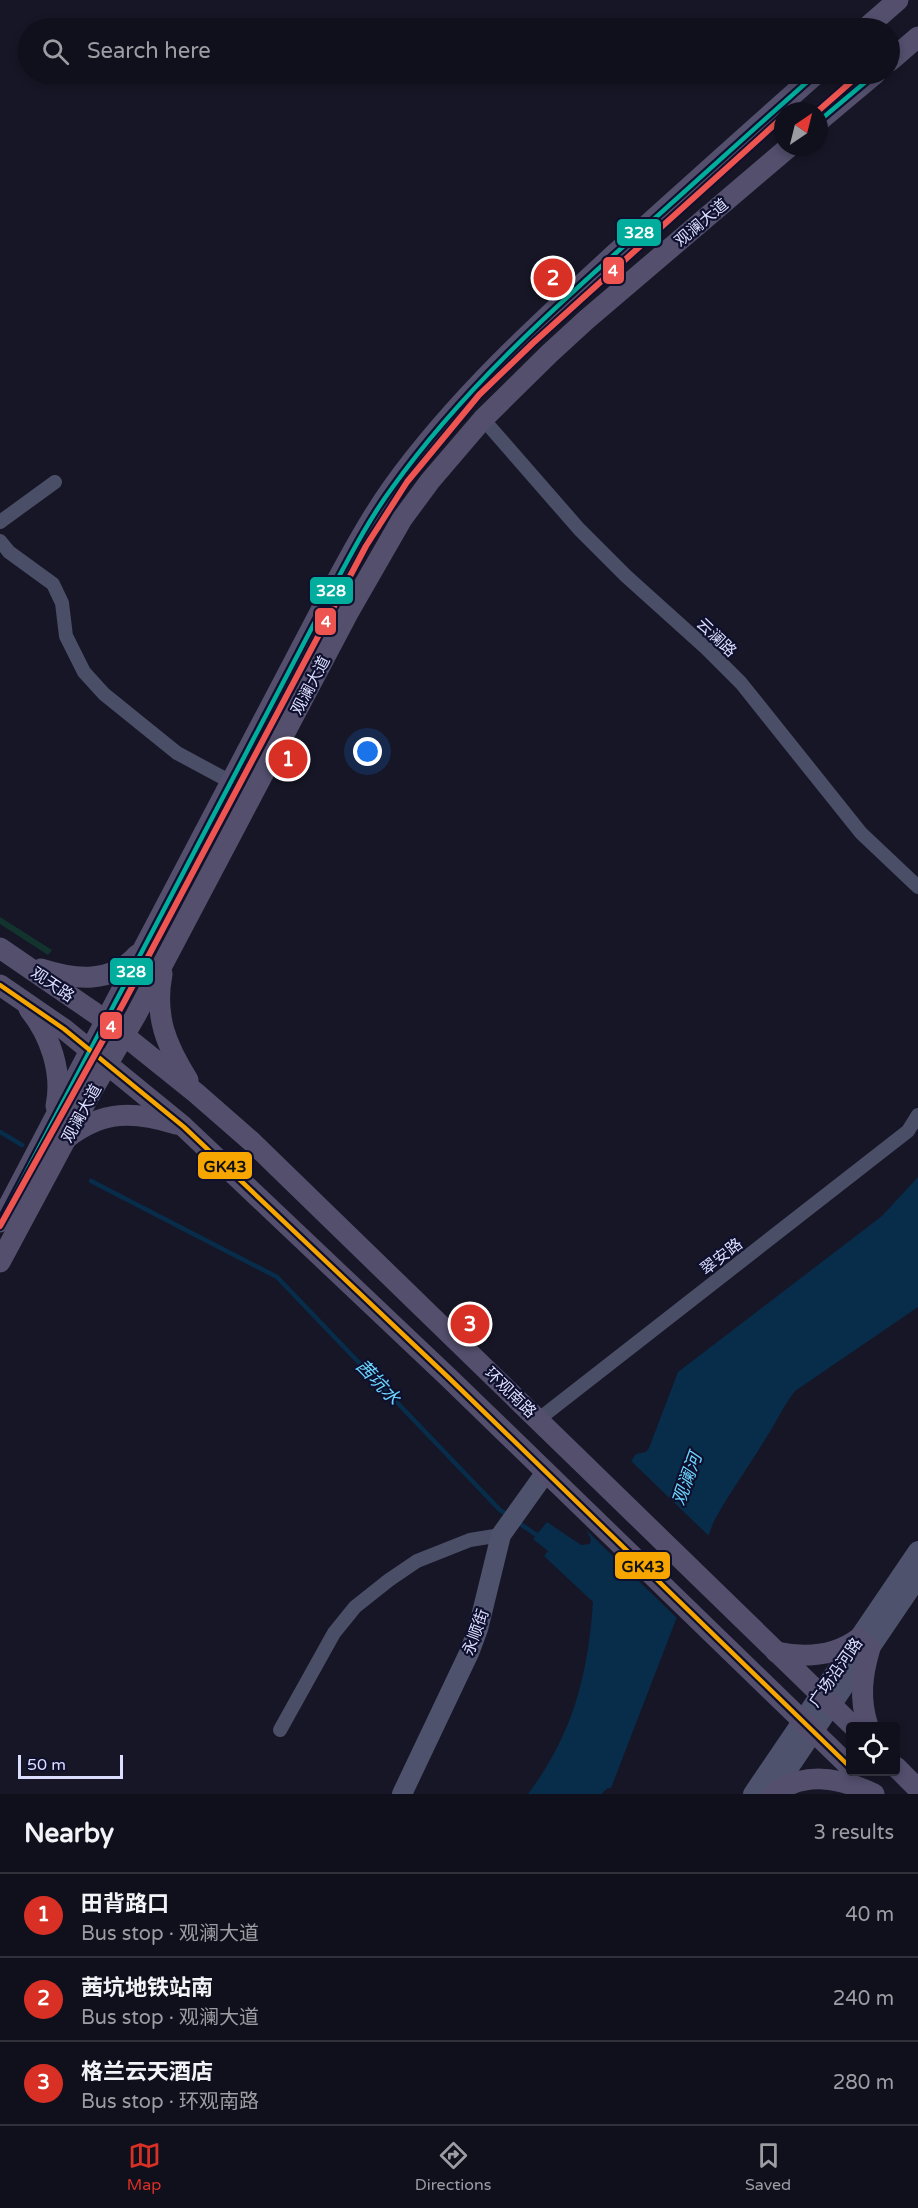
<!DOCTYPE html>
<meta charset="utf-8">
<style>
body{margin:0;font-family:"Varela Round","Noto Sans SC",sans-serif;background:#1e1e29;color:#f1f3f6}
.controls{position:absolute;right:18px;bottom:18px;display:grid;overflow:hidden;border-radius:6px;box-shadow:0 3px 9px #0003}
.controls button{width:54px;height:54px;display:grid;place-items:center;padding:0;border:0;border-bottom:2px solid #30303b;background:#10101c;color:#f1f3f6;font:30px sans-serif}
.compass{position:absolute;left:774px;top:102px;width:54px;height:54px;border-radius:50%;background:#10101c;box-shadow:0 3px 9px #0003;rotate:35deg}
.scale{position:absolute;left:18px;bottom:15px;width:105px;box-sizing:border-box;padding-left:6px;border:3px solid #dcdeff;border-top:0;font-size:16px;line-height:21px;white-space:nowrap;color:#dcdeff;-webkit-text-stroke:4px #0f102d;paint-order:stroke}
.you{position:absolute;left:368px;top:752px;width:21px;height:21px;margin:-15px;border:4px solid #fff;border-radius:50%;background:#1a73e8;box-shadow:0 0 0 9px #1a73e833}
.badge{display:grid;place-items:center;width:39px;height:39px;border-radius:50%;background:#d93025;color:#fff;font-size:20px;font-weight:700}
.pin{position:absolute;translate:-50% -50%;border:3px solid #fff;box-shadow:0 2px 6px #0006}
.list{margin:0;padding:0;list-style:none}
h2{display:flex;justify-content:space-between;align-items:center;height:78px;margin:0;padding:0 24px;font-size:26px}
h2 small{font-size:20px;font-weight:400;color:#9c9da3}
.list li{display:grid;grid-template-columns:39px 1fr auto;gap:18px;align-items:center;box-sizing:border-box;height:84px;padding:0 24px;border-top:2px solid #30303b}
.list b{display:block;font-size:22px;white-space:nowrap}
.list p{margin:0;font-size:20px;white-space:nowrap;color:#9c9da3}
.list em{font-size:20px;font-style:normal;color:#9c9da3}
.icon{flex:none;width:33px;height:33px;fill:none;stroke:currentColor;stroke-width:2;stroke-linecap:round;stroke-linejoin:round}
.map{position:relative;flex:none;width:918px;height:1794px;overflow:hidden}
.search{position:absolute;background:#10101c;box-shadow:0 3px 9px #0003;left:18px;right:18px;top:18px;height:66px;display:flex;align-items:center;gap:15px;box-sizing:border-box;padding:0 21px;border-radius:33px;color:#9c9da3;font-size:22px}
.sheet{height:330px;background:#10101c}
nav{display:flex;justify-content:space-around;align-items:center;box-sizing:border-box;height:84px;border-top:2px solid #30303b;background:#10101c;font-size:16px;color:#9c9da3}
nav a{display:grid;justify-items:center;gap:3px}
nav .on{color:#d93025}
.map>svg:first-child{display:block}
.green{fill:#13332e}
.water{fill:#072d4b}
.pier{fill:#161626}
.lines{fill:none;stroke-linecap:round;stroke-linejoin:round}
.stream{stroke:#072d4b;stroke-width:4.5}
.street{stroke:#4b4e67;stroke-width:14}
.secondary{stroke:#4e526d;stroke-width:20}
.primary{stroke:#534f6d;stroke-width:21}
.bus-1-casing{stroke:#0f102d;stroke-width:9}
.bus-2-casing{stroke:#0f102d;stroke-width:9}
.bus-1{stroke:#01ad9c;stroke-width:4.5}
.bus-2{stroke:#f7a600;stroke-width:4.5}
.metro-1-casing{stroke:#0f102d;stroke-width:10}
.metro-1{stroke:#ee5450;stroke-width:6}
.labels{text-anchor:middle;stroke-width:4.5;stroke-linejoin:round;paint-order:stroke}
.street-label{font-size:16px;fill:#dcdeff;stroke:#0f102d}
.water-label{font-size:18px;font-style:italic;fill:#6ad6ff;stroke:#0f102d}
.line-badge{stroke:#0f102d;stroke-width:2}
.badge-label{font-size:16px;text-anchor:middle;font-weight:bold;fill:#fff}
.pale-badge-label{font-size:16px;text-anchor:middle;font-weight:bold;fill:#111}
</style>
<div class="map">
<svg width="918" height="1794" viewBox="0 0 918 1794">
<rect width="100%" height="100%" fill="#161626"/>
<path class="green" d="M0 917 52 950 48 955 0 924Z"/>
<path class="water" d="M918 1177V1307L795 1391C783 1406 776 1423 766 1438 749 1466 730 1492 714 1521L611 1788H608L601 1794H528C573 1734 588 1675 593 1602L544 1556 548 1551 533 1539 547 1522 581 1545 590 1544 591 1539 586 1530V1527L636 1454 646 1452 649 1448 678 1372 882 1216Z"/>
<path class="pier" d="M629 1459 711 1538 679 1620 583 1527Z"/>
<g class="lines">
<g class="stream">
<path d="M0 1132 22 1145"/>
<path d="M91 1181 277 1277 500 1510 509 1516"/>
<path d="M516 1521 541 1538"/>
</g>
<g class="street">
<path d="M483 419 579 529 626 576 706 648 741 683 861 833 918 887"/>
<path d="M0 522 55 482"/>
<path d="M0 541 9 552 53 584 62 603 66 636 84 672 104 694 177 753 231 782"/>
<path d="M539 1419 908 1131 918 1115"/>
<path d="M280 1730 334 1633 355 1607 389 1580 417 1561 470 1540 501 1535"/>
</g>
<g class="secondary">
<path d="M402 1794 469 1653 478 1629 501 1535 546 1472"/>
<path d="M753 1794 918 1551"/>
<path d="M771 1794 918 1577"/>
</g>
<g class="primary">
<path d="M866 28 898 0"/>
<path d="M890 61 918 37"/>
<path d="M819 121 875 74"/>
<path d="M0 948 105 1020 196 1093 251 1141 853 1726"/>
<path d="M41 969C75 980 111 984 137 955"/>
<path d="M162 974C154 1016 166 1045 188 1080"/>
<path d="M0 985 64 1029 184 1127 449 1378 850 1767"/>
<path d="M29 1009C50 1035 63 1072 56 1106"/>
<path d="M67 1138C103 1110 134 1111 176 1124"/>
<path d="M0 1222 328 597C348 560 368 522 392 488 456 399 536 326 617 252 683 193 749 133 816 74"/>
<path d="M0 1262 89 1096 136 1015 348 613 402 519 430 481 483 419 550 353 586 320 789 147"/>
<path d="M776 1652C805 1658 834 1657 859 1638"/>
<path d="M868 1726C859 1699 862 1675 870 1648"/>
<path d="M896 1767 918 1789"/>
<path d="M774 1794C805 1770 841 1778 874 1794"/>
</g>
<defs>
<g id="bus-1">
<path d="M819 121 875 74"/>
<path d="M0 1222 328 597C348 560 367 522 392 488 460 393 547 314 634 237 694 183 755 128 816 74"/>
</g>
<path id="bus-2" d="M0 985 64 1029 184 1127 449 1378 850 1767"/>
</defs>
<use href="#bus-1" class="bus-1-casing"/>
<use href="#bus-2" class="bus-2-casing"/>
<use href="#bus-1" class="bus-1"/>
<use href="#bus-2" class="bus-2"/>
<defs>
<g id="metro-1">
<path d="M818 111 860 74"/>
<path d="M0 1226 123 1004 366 546 407 482 479 395 533 343 783 117"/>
</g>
</defs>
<use href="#metro-1" class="metro-1-casing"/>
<use href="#metro-1" class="metro-1"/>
</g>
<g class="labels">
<g class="street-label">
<text transform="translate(701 222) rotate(-40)" y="6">观澜大道</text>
<text transform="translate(717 637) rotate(44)" y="6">云澜路</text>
<text transform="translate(310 685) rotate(-62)" y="6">观澜大道</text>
<text transform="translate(53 984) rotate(34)" y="6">观天路</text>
<text transform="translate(81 1113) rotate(-61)" y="6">观澜大道</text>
<text transform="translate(721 1256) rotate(-38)" y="6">翠安路</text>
<text transform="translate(511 1392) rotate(44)" y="6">环观南路</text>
<text transform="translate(475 1632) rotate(-70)" y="6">永顺街</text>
<text transform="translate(835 1672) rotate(-55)" y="6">广场沿河路</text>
</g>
<g class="water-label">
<text transform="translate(378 1382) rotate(46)" y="6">茜坑水</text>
<text transform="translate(687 1479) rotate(-70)" y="6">观澜河</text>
</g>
</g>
<g class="line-badge">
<rect x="616" y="218" width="46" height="29" rx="6" fill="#01ad9c"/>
<rect x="602" y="256" width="23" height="29" rx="6" fill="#ee5450"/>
<rect x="309" y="576" width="45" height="29" rx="6" fill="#01ad9c"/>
<rect x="314" y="607" width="23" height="29" rx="6" fill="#ee5450"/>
<rect x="109" y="957" width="45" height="29" rx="6" fill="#01ad9c"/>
<rect x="99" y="1011" width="24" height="29" rx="6" fill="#ee5450"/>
<rect x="197" y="1151" width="56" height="29" rx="6" fill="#f7a600"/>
<rect x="614" y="1551" width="57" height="29" rx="6" fill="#f7a600"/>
</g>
<g class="badge-label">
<text x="639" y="238">328</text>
<text x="613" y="276">4</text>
<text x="331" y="596">328</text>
<text x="326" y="627">4</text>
<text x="131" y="977">328</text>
<text x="111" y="1032">4</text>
</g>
<g class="pale-badge-label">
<text x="225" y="1172">GK43</text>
<text x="643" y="1572">GK43</text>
</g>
</svg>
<div class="controls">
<button><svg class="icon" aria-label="locate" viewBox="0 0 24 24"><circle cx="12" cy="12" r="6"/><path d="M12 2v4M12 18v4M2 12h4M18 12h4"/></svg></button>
</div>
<svg class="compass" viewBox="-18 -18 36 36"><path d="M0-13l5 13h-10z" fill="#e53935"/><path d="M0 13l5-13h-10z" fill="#9c9da3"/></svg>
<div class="scale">50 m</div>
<div class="you"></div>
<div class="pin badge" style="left:288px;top:759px">1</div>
<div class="pin badge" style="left:553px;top:278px">2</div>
<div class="pin badge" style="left:470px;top:1324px">3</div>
<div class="search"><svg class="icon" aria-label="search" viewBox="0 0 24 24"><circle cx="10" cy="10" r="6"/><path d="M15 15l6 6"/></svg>Search here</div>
</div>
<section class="sheet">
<h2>Nearby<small>3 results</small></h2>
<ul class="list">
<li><span class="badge">1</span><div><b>田背路口</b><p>Bus stop · 观澜大道</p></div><em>40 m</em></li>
<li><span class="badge">2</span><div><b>茜坑地铁站南</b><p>Bus stop · 观澜大道</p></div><em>240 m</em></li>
<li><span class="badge">3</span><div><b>格兰云天酒店</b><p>Bus stop · 环观南路</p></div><em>280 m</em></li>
</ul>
</section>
<nav>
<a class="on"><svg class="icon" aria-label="map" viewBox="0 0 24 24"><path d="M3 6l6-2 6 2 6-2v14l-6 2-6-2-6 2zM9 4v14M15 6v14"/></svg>Map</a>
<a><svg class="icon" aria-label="directions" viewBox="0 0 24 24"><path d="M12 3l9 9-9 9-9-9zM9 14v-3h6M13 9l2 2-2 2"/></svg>Directions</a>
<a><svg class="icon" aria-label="saved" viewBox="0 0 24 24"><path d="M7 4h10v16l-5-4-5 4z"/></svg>Saved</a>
</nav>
